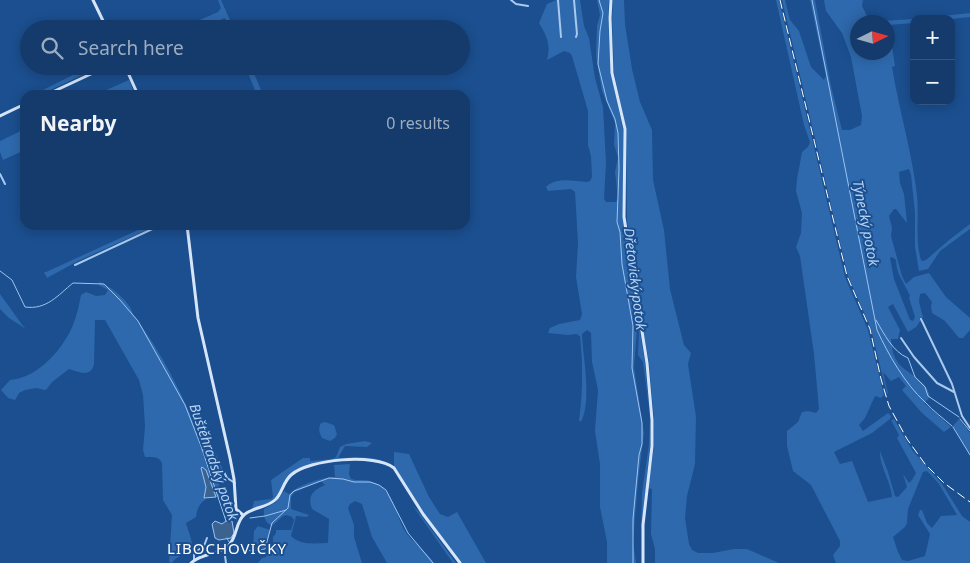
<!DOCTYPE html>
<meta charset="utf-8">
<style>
body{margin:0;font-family:"Noto Sans",sans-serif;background:#1d4271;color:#f1f3f6}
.controls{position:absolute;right:15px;top:15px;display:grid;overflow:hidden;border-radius:10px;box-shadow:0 2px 12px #0003}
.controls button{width:45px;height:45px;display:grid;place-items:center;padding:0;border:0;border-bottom:1px solid #33557e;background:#143b6b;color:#f1f3f6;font:25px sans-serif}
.compass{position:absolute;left:850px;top:15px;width:45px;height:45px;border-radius:50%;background:#143b6b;box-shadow:0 2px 12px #0003;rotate:85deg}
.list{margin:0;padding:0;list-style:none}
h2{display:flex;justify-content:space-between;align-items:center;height:65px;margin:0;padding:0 20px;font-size:21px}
h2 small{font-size:16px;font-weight:400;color:#9dadc1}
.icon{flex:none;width:28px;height:28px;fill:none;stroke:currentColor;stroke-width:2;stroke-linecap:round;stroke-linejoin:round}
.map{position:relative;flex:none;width:970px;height:563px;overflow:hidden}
.search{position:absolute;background:#143b6b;box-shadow:0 2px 12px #0003;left:20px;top:20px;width:450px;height:55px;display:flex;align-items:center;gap:12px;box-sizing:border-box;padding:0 18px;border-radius:28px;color:#9dadc1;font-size:19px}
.panel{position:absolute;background:#143b6b;box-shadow:0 2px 12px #0003;left:20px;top:90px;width:450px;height:140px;border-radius:15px}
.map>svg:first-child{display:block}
.green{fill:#2e69ad;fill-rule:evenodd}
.water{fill:#3c6290;stroke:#9cc4f0}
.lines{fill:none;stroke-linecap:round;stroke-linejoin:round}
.stream{stroke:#9cc4f0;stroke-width:1}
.street{stroke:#a9c9ee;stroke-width:2}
.secondary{stroke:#d6e6fa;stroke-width:3}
.rail{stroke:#fff;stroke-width:1;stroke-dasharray:9 4;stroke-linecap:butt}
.labels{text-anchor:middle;stroke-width:4;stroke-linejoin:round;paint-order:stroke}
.water-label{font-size:14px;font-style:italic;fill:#b5d3f5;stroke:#1b4f8f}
.quarter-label{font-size:15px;letter-spacing:1px;fill:#fff;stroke:#1b4f8f}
</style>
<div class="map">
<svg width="970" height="563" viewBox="0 0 970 563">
<rect width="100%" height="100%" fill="#1b4f8f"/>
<g class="green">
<path d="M218 0H221L234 29H230L225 18 196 29H179L218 12 221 8Z"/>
<path d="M556 0H580L584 26 589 38 595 78 603 107 606 163 604 199 606 202H616L618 198 615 172 618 158 614 144 615 123 602 91 596 56 597 26 600 15 597 0H609L608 19 611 73 623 129 624 220 632 283 645 363 650 420V446L641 533 642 493 649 444 650 417 643 362 638 355 639 332 637 330 634 367 644 433 638 481 633 542 636 563H607V542L600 507V464L595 431 598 390 592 362 591 333 587 330 582 334C583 358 592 401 581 422L579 420C583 392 583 364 580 336L576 334 568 335 548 333 550 328 559 324 580 320 582 314 576 277 578 243 575 192 571 189 548 191 546 187C556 177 573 181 587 182L590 181 592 177 591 156 588 145V111L572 56 570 53 564 51 547 60C551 45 547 36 539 23L547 4Z"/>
<path d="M613 0H624L625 24 632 69 640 102 652 130 653 180 664 230 670 289 684 345 691 353 688 364 696 417 695 464 687 496 685 518 689 544 692 550 698 553H713L734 549H747L779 563H655V549L651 534 652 489 648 488 654 446V420L649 363 635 283 627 220 626 129 614 73 612 19Z"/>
<path d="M776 0H779L845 277 868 330 884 395 881 398 875 396 865 418 859 425 863 431 888 413 891 416 890 419 872 433 834 452 840 464 852 461 868 502 892 497C891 481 879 466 880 451L888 472 895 496 898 497 907 487 903 474 909 483 912 480 916 473 897 438 899 435 891 420 894 419 912 450 942 484 962 516 970 522V563H836L833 555 840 546V541L811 485 793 471 787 446V431L798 422 802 412 808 411 816 413 819 409 814 354 800 256 796 247 801 233 802 213 796 191 797 179 802 152 808 147 810 142 804 125ZM927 471 939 484 957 515 941 516 932 528 927 523 922 510H920L918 515 930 534 925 556 908 561 902 560 898 552 893 537 905 527 907 523 908 509 923 472Z"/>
<path d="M782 0H785L790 20 799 31 811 67 824 80 826 76 810 0H815L831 86 842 130H850L861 125 862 116 851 57 842 33 826 11 824 0H863L862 6 867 16 880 21 914 19V23L888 25V22H858V52H888V33V40H891L895 66 892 67C899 110 912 152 917 195 919 215 915 241 921 260L923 261 926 260 949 240 970 224V229L940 251 928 269 919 271 915 247V212L911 175 909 169 899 172 900 183 904 194 907 223 896 209H894L889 216 892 228 891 236 902 276 906 284 914 277 929 273 946 297 970 318V330L963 338H959L945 321 932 313 931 306 932 302 925 293 920 294 919 302 923 317 916 327 908 332 893 304 888 307 900 330 898 339H891C892 344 892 351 894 355 900 374 927 376 930 397L924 403 951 427 944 432 922 413 902 390 906 386 899 377 891 381 883 372 888 393 887 394 871 329 848 276ZM892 257 896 260C896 274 905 284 910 296L909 298 915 317 913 321 910 320 894 279 890 258Z"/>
<path d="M970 13V17L951 19H915Z"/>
<path d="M94 66H101L40 95H33L79 72Z"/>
<path d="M245 66H251L263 95H257Z"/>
<path d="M129 80 135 95H95Z"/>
<path d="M25 129V150L3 160 0 152V141Z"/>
<path d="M149 225H158L78 261 47 278 44 272H46Z"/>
<path d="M99 282C110 285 131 303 133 314 162 353 185 398 202 444L211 443 224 472 218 473 220 497H216L206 470 205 468H201L206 487 204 496 206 499C199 504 197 509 196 517L186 523C189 534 193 540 192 551 184 554 177 556 172 563L169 562 172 515 163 500 162 463C159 456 152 457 145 457L143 450 145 426 143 395 139 380 105 320H95L94 364C91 378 79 372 69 369L52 382 47 389 45 390 36 388 25 390 19 393 15 400 8 398 1 390 10 380C38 378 63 349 73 325 77 315 79 305 81 295L86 292 96 296 105 295 108 290 99 285Z"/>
<path d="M0 294 23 326 26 329 9 318 0 309Z"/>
<path d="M959 419 970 433V455L953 426Z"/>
<path d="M325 422 334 425 337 434 335 438 330 441 322 438C319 432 318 429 321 423Z"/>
<path d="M365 441 372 443 367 447 345 446 338 458C353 458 374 455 387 463L358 459 308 465 291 475 278 496 266 504 252 509 254 501 271 499 273 497 271 480 303 458H310V461L333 459 336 457 340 447 346 444Z"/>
<path d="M394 452 409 454 429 497 440 514 448 517 457 512 486 563H460L423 514 394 468Z"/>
<path d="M350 464 349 474 351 479C357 481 364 479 370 481 396 488 394 516 407 534 416 545 426 551 434 563H387L372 537 362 504 355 501 350 504 348 508 354 525V537L362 563H258L262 558 266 557 267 552 273 549V537L276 533V530H291L294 520 292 517 287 515 283 516 272 526C265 523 263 516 264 509L276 502 284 491 289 494C298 485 323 477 335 477L334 465ZM321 481 325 485C313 490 307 496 312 509L329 519 328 543C315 543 301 546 291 536L296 516 307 517 309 515 291 509V497L295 492Z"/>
<path d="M413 506 418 511 456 563H453Z"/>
<path d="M258 526 270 530 266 548 253 549 254 531Z"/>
</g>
<g class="water">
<path d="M202 467 206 470 216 497 204 498 206 487 201 468Z"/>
<path d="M215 521 222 524 226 521H232L234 533 231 538 219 540 215 538 212 524Z"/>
</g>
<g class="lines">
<g class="stream">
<path d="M599 0 603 13 600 31 598 64 607 101 615 119 618 133 619 169 617 222 620 232 622 264 633 326 632 368 642 423V444L639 455 633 519V563"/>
<path d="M812 0 877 330C888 354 905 384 925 402 933 411 943 418 952 426"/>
<path d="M0 271 12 280 25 307C47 310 58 295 73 283L104 284 120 300 138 321 185 405 201 446 226 521"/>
<path d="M876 320C884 334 893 352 908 358L915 377 925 387 928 396 959 417"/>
<path d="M960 419 970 431"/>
<path d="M953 427 970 455"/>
<path d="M225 517H231"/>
<path d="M250 518 265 516 286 510"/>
<path d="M227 538C234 554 251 551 265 549L272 523 288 508 290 495 294 491 329 478 343 479 354 482H370L379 485 386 490 408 533 433 563"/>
</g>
<g class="street">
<path d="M511 0 516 4 528 6"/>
<path d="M558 0 561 37"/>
<path d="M574 0 577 34 576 37"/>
<path d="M0 174 5 184"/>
<path d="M75 265 161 225"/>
<path d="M921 319 952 384 962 416 970 428"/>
<path d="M901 338 914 357 937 383 954 392"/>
<path d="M224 472 227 478 235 483"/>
<path d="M224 549 226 563"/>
<path d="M194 560V553L204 546 207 538"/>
</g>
<g class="secondary">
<path d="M93 0 107 29"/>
<path d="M611 0 610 18 612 73 625 129 624 217 647 363 652 420V446L643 525V563"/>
<path d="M125 66 138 95"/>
<path d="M46 95 108 66"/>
<path d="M0 116 25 104"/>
<path d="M187 225 198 318 230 458 234 479 236 509 243 515"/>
<path d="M191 563C202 553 219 555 229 545 237 537 236 521 244 515 253 507 266 508 275 500 282 494 283 482 291 475 309 459 375 453 394 468L423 514 460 563"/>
</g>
<path class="rail" d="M780 0 847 276 870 329 881 379 889 406 907 439 925 464 944 483 970 502"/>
</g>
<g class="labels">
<g class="water-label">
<text transform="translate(866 223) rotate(79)" y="5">Týnecký potok</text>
<text transform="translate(635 279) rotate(83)" y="5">Dřetovický potok</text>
<text transform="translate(214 462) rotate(71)" y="5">Buštěhradský potok</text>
</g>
<g class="quarter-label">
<text x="227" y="554">LIBOCHOVIČKY</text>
</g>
</g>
</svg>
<div class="controls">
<button>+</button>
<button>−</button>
</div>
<svg class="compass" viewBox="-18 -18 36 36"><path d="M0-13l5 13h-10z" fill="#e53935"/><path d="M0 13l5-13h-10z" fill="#9dadc1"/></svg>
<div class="search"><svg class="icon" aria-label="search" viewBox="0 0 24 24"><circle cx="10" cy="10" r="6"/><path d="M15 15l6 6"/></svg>Search here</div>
<section class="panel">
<h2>Nearby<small>0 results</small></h2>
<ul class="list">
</ul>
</section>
</div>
